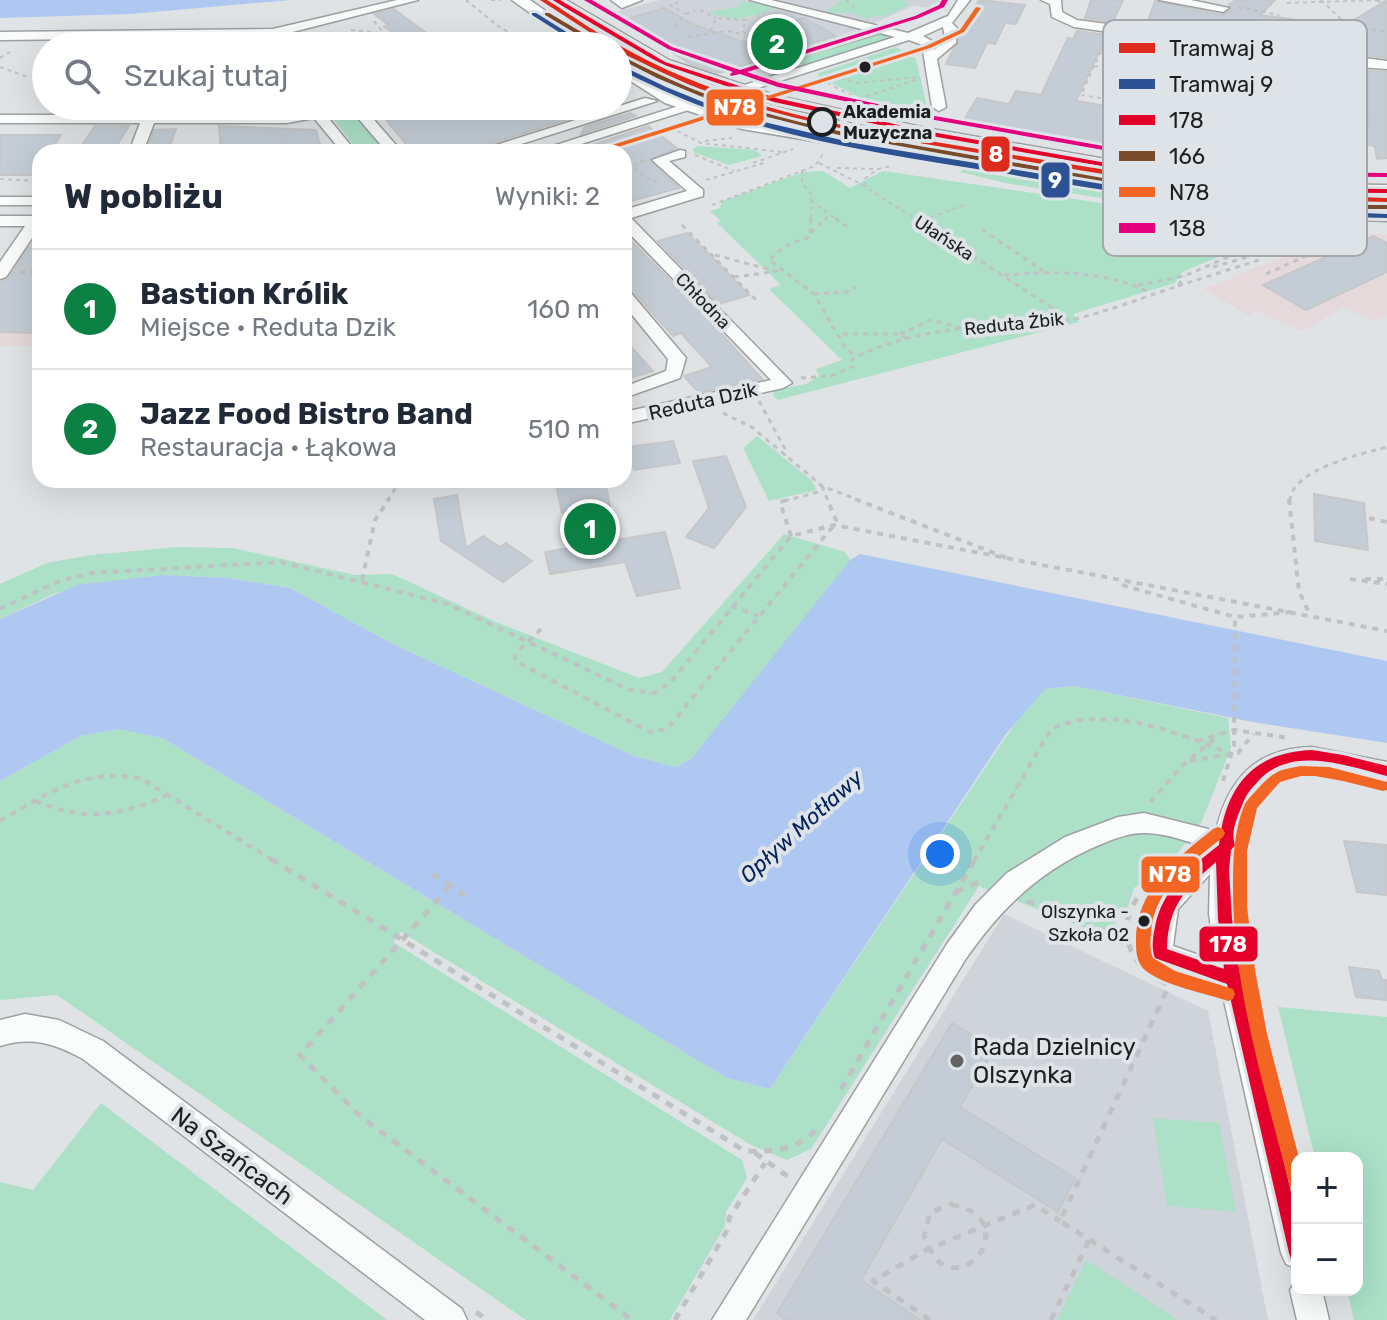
<!DOCTYPE html>
<html lang="pl">
<meta charset="utf-8">
<style>
body{margin:0;font-family:Rubik,sans-serif;background:#f6f6f7;color:#1f2937}
.controls{position:absolute;right:24px;bottom:24px;display:grid;overflow:hidden;border-radius:16px;box-shadow:0 8px 32px #0002}
.controls button{width:72px;height:72px;display:grid;place-items:center;padding:0;border:0;border-bottom:2px solid #e0e1e3;background:#fff;color:#1f2937;font:40px sans-serif}
.you{position:absolute;left:940px;top:854px;width:28px;height:28px;margin:-20px;border:6px solid #fff;border-radius:50%;background:#1a73e8;box-shadow:0 0 0 12px #1a73e833}
.badge{display:grid;place-items:center;width:52px;height:52px;border-radius:50%;background:#0b8043;color:#fff;font-size:26px;font-weight:700}
.pin{position:absolute;translate:-50% -50%;border:4px solid #fff;box-shadow:0 2px 8px #0006}
.list{margin:0;padding:0;list-style:none}
h2{display:flex;justify-content:space-between;align-items:center;height:104px;margin:0;padding:0 32px;font-size:34px}
h2 small{font-size:26px;font-weight:400;color:#747a83}
.list li{display:grid;grid-template-columns:52px 1fr auto;gap:24px;align-items:center;box-sizing:border-box;height:120px;padding:0 32px;border-top:2px solid #e0e1e3}
.list b{display:block;font-size:30px;white-space:nowrap}
.list p{margin:0;font-size:26px;white-space:nowrap;color:#747a83}
.list em{font-size:26px;font-style:normal;color:#747a83}
.icon{flex:none;width:44px;height:44px;fill:none;stroke:currentColor;stroke-width:2;stroke-linecap:round;stroke-linejoin:round}
.map{position:relative;flex:none;width:1387px;height:1320px;overflow:hidden}
.search{position:absolute;background:#fff;box-shadow:0 8px 32px #0002;left:32px;top:32px;width:600px;height:88px;display:flex;align-items:center;gap:20px;box-sizing:border-box;padding:0 28px;border-radius:44px;color:#747a83;font-size:30px}
.panel{position:absolute;background:#fff;box-shadow:0 8px 32px #0002;left:32px;top:144px;width:600px;height:344px;border-radius:24px}
.map>svg:first-child{display:block}
.commercial{fill:#e6d9dc}
.built{fill:#cfd4db}
.green{fill:#ace0c7}
.water{fill:#afc8f1}
.building{fill:#c4cdd5;stroke:#c5c7c8;stroke-width:2}
.lines{fill:none;stroke-linecap:round;stroke-linejoin:round}
.minor-tunnel{stroke:#b9bcbd;stroke-width:13;stroke-dasharray:13 7;stroke-linecap:butt}
.minor-casing{stroke:#9d9fa0;stroke-width:3}
.major-casing{stroke:#9d9fa0;stroke-width:3}
.path-far3{stroke:#c0c1c2;stroke-width:2;stroke-dasharray:4 4;stroke-linecap:butt}
.path-far2{stroke:#c0c1c2;stroke-width:3;stroke-dasharray:5 5;stroke-linecap:butt}
.path-far1{stroke:#c0c1c2;stroke-width:4;stroke-dasharray:6 6;stroke-linecap:butt}
.path{stroke:#c0c1c2;stroke-width:5;stroke-dasharray:8 8;stroke-linecap:butt}
.minor{fill:#fafbfb;fill-rule:evenodd}
.major{fill:#fafbfb;fill-rule:evenodd}
.bus-1-casing{stroke:#dee3e7;stroke-width:6}
.bus-2-casing{stroke:#dee3e7;stroke-width:6}
.bus-3-casing{stroke:#dee3e7;stroke-width:6}
.bus-4-casing{stroke:#dee3e7;stroke-width:6}
.bus-1{fill:#e4002b;fill-rule:evenodd}
.bus-2{fill:#7a4b2a;fill-rule:evenodd}
.bus-3{fill:#f26522;fill-rule:evenodd}
.bus-4{fill:#e5007d;fill-rule:evenodd}
.tram-1-casing{stroke:#dee3e7;stroke-width:6}
.tram-2-casing{stroke:#dee3e7;stroke-width:6}
.tram-1{fill:#dd2b1c;fill-rule:evenodd}
.tram-2{fill:#2c5294;fill-rule:evenodd}
.bus-dot{fill:#1c1e1f;stroke:#dee3e7;stroke-width:3}
.stop-dot{fill:#dee3e7;stroke:#1c1e1f;stroke-width:4}
.poi-dot{fill:#616364;stroke:#dee3e7;stroke-width:3}
.labels{text-anchor:middle;stroke-width:8;stroke-linejoin:round;paint-order:stroke}
.far-stop-label{font-size:18px;font-weight:bold;fill:#1c1e1f;stroke:#dee3e7;text-anchor:start}
.far-street-label{font-size:18px;fill:#1c1e1f;stroke:#dee3e7}
.bus-label{font-size:18px;fill:#1c1e1f;stroke:#dee3e7;text-anchor:end}
.street-label{font-size:20px;fill:#1c1e1f;stroke:#dee3e7}
.water-label{font-size:22px;font-style:italic;fill:#032461;stroke:#dee3e7}
.near-poi-label{font-size:24px;fill:#1c1e1f;stroke:#dee3e7;text-anchor:start}
.near-street-label{font-size:24px;fill:#1c1e1f;stroke:#dee3e7}
.key{fill:#dee3e7;stroke:#a4a8ab;stroke-width:2}
.key-label{font-size:22px;fill:#1c1e1f}
.line-badge{stroke:#dee3e7;stroke-width:3}
.badge-label{font-size:22px;text-anchor:middle;font-weight:bold;fill:#fff}
</style>
<div class="map">
<svg width="1387" height="1320" viewBox="0 0 1387 1320">
<rect width="100%" height="100%" fill="#e0e3e5"/>
<g class="commercial">
<path d="M36 228H40V347L0 346V282Z"/>
<path d="M1327 230 1387 235V315L1374 321 1343 308 1302 331 1257 311 1249 316 1204 289 1335 235Z"/>
</g>
<g class="built">
<path d="M660 0H951L946 11 913 6 865 27 717 74 704 73 611 13Z"/>
<path d="M1004 914 1208 1011 1268 1320H753Z"/>
</g>
<g class="green">
<path d="M842 0H904L909 5 884 17 877 15 867 19 851 13H825Z"/>
<path d="M745 2 777 7C756 16 731 24 709 12L741 6 737 3Z"/>
<path d="M883 32 893 37 803 65 794 60Z"/>
<path d="M896 47 916 59 928 111 870 103 818 76 819 73Z"/>
<path d="M348 112 352 113 385 152H359L333 118Z"/>
<path d="M899 131 1163 179 1387 195V198C1223 203 1057 164 896 136Z"/>
<path d="M698 146 755 150 762 156 729 165 695 153 693 149Z"/>
<path d="M962 169 1260 216 1268 219 1193 212 1005 183 961 172Z"/>
<path d="M823 171 850 188 883 171 1231 222 1239 231 1230 237 1240 241V248L1182 272 1175 283 1073 314 1079 322 778 400 773 396 774 390 806 384 819 376 816 369 842 360 769 289 781 285 717 223 721 221 710 211 720 208 722 201 804 172Z"/>
<path d="M757 436 811 480 817 490 769 501 743 448Z"/>
<path d="M784 534 845 552 850 560 727 717 692 758 676 767 634 756 393 644 290 588 229 578 162 575 56 593 0 619V584L47 563 91 555 178 547 233 548 355 575 392 574 496 622 639 678 662 672Z"/>
<path d="M1074 686 1228 718 1231 748 1201 823 1173 859 1134 888 1126 913 1119 911 1114 927 1121 930 1119 942 979 886 811 1149 787 1160 751 1145 401 932 393 942 742 1160 747 1178 726 1212 725 1226 670 1320H526L57 995 0 1000V781L81 736 118 729 162 738 727 1078 770 1089 1028 704 1045 689Z"/>
<path d="M1278 1007 1387 1017V1320H1354L1347 1290H1357V1158H1315Z"/>
<path d="M101 1103 387 1320H0V1182L33 1190Z"/>
<path d="M1153 1118 1219 1123 1236 1212 1167 1206Z"/>
<path d="M1086 1260 1178 1320H1057Z"/>
</g>
<g class="water">
<path d="M0 0H291L130 14 0 18Z"/>
<path d="M860 554 1387 661V743L1253 722 1074 686 1045 689 1006 734 770 1089 727 1078 162 738 118 729 81 736 0 781V619L77 585 162 575 229 578 290 588 393 644 634 756 676 767 692 758 850 560Z"/>
</g>
<g class="building">
<path d="M979 0 1025 5 1016 24 1005 23 995 44 987 43 975 68 946 64Z"/>
<path d="M1091 0H1123L1113 22 1085 18Z"/>
<path d="M1236 0H1275L1260 15 1344 26 1387 0V58L1146 26 1155 1 1222 15 1231 10 1229 5Z"/>
<path d="M665 8 694 25 778 53 719 73 690 64 622 20Z"/>
<path d="M394 9 410 21 444 46H416L384 27 389 25 374 14Z"/>
<path d="M804 18 813 23 836 36 800 47 770 29Z"/>
<path d="M1077 31 1107 35 1076 101 1114 107 1120 91 1130 92 1128 80 1140 40 1230 52 1226 67 1165 60 1153 91 1218 102 1198 167 961 125 977 98 1009 104 1016 91 1041 95 1068 38 1073 39Z"/>
<path d="M1368 71 1387 72V158L1377 159 1375 146 1342 141 1343 125 1369 128Z"/>
<path d="M455 106H610L464 152H413L387 121Z"/>
<path d="M631 113 636 116 581 134 585 127Z"/>
<path d="M95 126H129L117 145H82Z"/>
<path d="M219 126 316 130 322 152H221Z"/>
<path d="M648 126 677 148 649 160 679 188 624 203V147L608 152H572Z"/>
<path d="M176 129 168 152H146L154 130Z"/>
<path d="M0 135H61L50 152H40V166L34 175H0Z"/>
<path d="M40 231V333L0 332V282L8 279Z"/>
<path d="M687 233 716 261 749 295 719 304 658 241Z"/>
<path d="M624 234 700 310 762 379 699 393 684 376 712 367 681 333 673 336 632 290 624 287Z"/>
<path d="M1373 236 1387 243V272L1306 310 1263 285Z"/>
<path d="M624 339 653 371 624 380Z"/>
<path d="M673 441 680 463 634 470 627 447Z"/>
<path d="M726 456 746 507 714 548 686 537 709 508 693 461Z"/>
<path d="M555 480H605L610 507 562 513Z"/>
<path d="M1314 494 1364 503 1368 550 1315 541Z"/>
<path d="M457 495 466 548 483 536 500 547 506 543 532 561 503 582 441 541 434 499Z"/>
<path d="M665 532 680 588 637 596 625 562 550 574 545 552Z"/>
<path d="M1344 841 1387 845V895L1357 892Z"/>
<path d="M1349 967 1379 971 1382 980H1387V1000L1356 997Z"/>
<path d="M952 1023 994 1048 960 1107 1075 1178 1058 1212 942 1139 861 1280 920 1320H786L777 1313Z"/>
</g>
<g class="lines">
<path class="minor-tunnel" d="M1332 104 1336 88"/>
<defs>
<g id="minor">
<path d="M397 0H418L273 37 0 40V32L273 29Z"/>
<path d="M611 0H642L622 8Z"/>
<path d="M750 0H771L908 33 948 16 958 0H970L952 23 957 28 956 43 937 59 946 107 939 111 932 107 922 45 909 40 556 152H534L895 37 880 33 731 77V71L865 30ZM943 27 945 38 935 50 932 41 923 36Z"/>
<path d="M1041 0H1061L1062 12 1077 20 1387 61V69L1358 67 1351 121 1323 123 1320 158 1354 163 1370 192 1358 195 1344 170 1306 161 1311 118 1326 112 1340 113 1345 66 1074 27 1052 17 1050 4Z"/>
<path d="M1159 0H1191L1229 8 1223 12Z"/>
<path d="M645 98 657 101 496 152H474Z"/>
<path d="M305 106H362L402 152H387L351 110 326 115 356 152H342L314 118 287 123H154L143 152H129L140 123H0V115H287L309 111Z"/>
<path d="M680 150 685 151V157L669 161 703 190V196L631 218 792 383 783 388 624 424V412L771 380 624 228V210L687 191 652 160Z"/>
<rect x="0" y="197" width="40" height="8"/>
<path d="M1278 208H1288L1297 235 1273 249 1265 244 1281 233Z"/>
<path d="M0 216H40V226L6 277 0 279V262L25 226H0Z"/>
<path d="M624 290 630 292 686 358 680 378 624 398V387L666 371 668 359 624 305Z"/>
<path d="M1312 747 1387 762V780C1307 759 1254 744 1240 845 1236 874 1234 902 1237 932L1297 1189V1269L1286 1264 1281 1253 1221 987 1151 961C1129 914 1174 874 1207 848 1187 841 1167 834 1147 833 1130 832 1114 839 1099 845 1040 870 1001 908 965 960L746 1320H712L947 944 976 904 1007 873 1065 837 1118 817 1144 813 1216 831C1228 778 1257 748 1312 747ZM1210 874 1209 914 1216 961 1173 946 1178 909Z"/>
<path d="M25 1014 59 1020 103 1041 462 1309 467 1320H425L83 1059C55 1044 32 1036 0 1046V1020Z"/>
<path d="M1297 1278V1290H1322L1329 1320H1297L1290 1290Z"/>
</g>
<g id="major">
<path d="M512 0H530L595 46H576Z"/>
<path d="M547 0H566L669 60 778 96 926 128 1186 173 1275 184 1387 185V197L1275 196 1186 185 926 138 774 105 657 66Z"/>
<path d="M618 61 677 95 745 119 1181 191 1191 197 1181 203 742 129 665 103 618 73Z"/>
<path d="M1222 197 1283 205 1387 209V221L1283 217 1215 207 1212 203Z"/>
</g>
</defs>
<use href="#minor" class="minor-casing"/>
<use href="#major" class="major-casing"/>
<g class="path-far3">
<path d="M466 0 498 26 532 46"/>
<path d="M491 0H501"/>
<path d="M846 0 854 8"/>
<path d="M1321 0 1343 21"/>
<path d="M1377 1 1387 3"/>
<path d="M1287 3 1380 0"/>
<path d="M1238 7 1279 15"/>
<path d="M700 10 716 18"/>
<path d="M686 14 695 11"/>
<path d="M374 21 385 35 446 33 463 46"/>
<path d="M1325 21 1387 32"/>
<path d="M674 26 686 14 670 5 679 2"/>
<path d="M762 26 783 19"/>
<path d="M351 30 380 33"/>
<path d="M711 31 716 18 746 20 742 31 759 43 790 33 758 16"/>
<path d="M728 31 742 34"/>
<path d="M688 37 725 31"/>
<path d="M755 40 763 25"/>
<path d="M359 46 372 32"/>
<path d="M364 46 392 37"/>
<path d="M1101 50 1121 53"/>
<path d="M0 58 12 51"/>
<path d="M1231 60 1228 75 1234 80 1232 88 1255 91"/>
<path d="M1117 61 1234 80 1239 61"/>
<path d="M1129 63 1135 47"/>
<path d="M1094 66 1114 69"/>
<path d="M0 67 30 78"/>
<path d="M1325 71 1321 98 1334 99"/>
<path d="M1111 74 1236 94 1258 92"/>
<path d="M833 76 858 83 919 77"/>
<path d="M820 79 862 101"/>
<path d="M1109 80 1231 100 1278 97 1316 103"/>
<path d="M807 83 822 94"/>
<path d="M1101 98 1081 95 1105 42"/>
<path d="M859 99 918 79"/>
<path d="M405 106 409 109 419 106"/>
<path d="M670 127 701 143 782 152"/>
<path d="M705 141 732 138"/>
<path d="M286 143 289 150"/>
<path d="M60 152 77 146H112"/>
<path d="M91 152 104 148"/>
<path d="M695 155 734 171"/>
<path d="M644 160 632 166 650 181 660 182"/>
<path d="M753 163 793 149"/>
<path d="M819 163 859 183 917 220"/>
<path d="M837 168 878 169"/>
<path d="M802 170V183L812 195 811 220"/>
<path d="M0 179 37 181"/>
<path d="M706 180 764 163"/>
<path d="M866 186 864 179 878 169 891 166"/>
<path d="M811 201 838 220"/>
<path d="M712 205 815 166 823 154"/>
<path d="M1186 212 1209 216"/>
<path d="M825 220 828 215"/>
<path d="M923 220 967 204"/>
</g>
<g class="path-far2">
<path d="M811 218 810 237 785 246 769 260 814 294 846 349 856 356"/>
<path d="M835 218 850 229"/>
<path d="M914 218 1051 307 1063 321"/>
<path d="M921 221 928 218"/>
<path d="M682 225 757 301"/>
<path d="M982 229 1043 271"/>
<path d="M811 233 826 218"/>
<path d="M715 255 779 272"/>
<path d="M1213 267 1248 257V249"/>
<path d="M20 272H40"/>
<path d="M1266 274 1352 235 1353 229"/>
<path d="M1004 275C1056 271 1103 270 1151 293"/>
<path d="M734 277 772 272"/>
<path d="M1138 285 1184 276 1258 244"/>
<path d="M1178 286 1259 260"/>
<path d="M814 294 846 292 856 287"/>
<path d="M843 334H900L908 340"/>
<path d="M900 334 931 320 961 328"/>
<path d="M801 378 831 376 854 366 852 359C900 334 953 328 1006 325 1022 324 1039 326 1055 323 1097 316 1138 299 1178 286L1184 276"/>
<path d="M759 401 785 449V456"/>
<path d="M723 413 753 428 822 486 861 501"/>
<path d="M822 486 828 501"/>
<path d="M387 501 401 480"/>
<path d="M784 501 822 491"/>
<path d="M1290 501C1291 469 1362 454 1387 447"/>
</g>
<g class="path-far1">
<path d="M855 499 1012 560"/>
<path d="M1289 499 1299 591 1309 613"/>
<path d="M1369 518 1387 522"/>
<path d="M791 536 780 502 791 499"/>
<path d="M1350 579 1387 584"/>
<path d="M1365 579H1387"/>
<path d="M362 580 375 520 389 499"/>
<path d="M1122 585 1235 617 1292 612"/>
<path d="M731 606 758 616"/>
<path d="M0 609 59 581 91 573 281 562 448 604 630 690 654 693 670 683 791 536 834 525 1387 631"/>
<path d="M541 629 516 653 515 661 650 732 667 729 834 525 836 520 827 499"/>
<path d="M1197 741 1234 730 1290 738"/>
<path d="M1190 761 1238 753 1253 734"/>
<path d="M1223 781 1234 745 1235 617"/>
<path d="M35 801C88 822 117 816 168 795"/>
<path d="M1150 802 1185 763 1214 739"/>
<path d="M0 821C46 794 87 766 142 779L274 861"/>
<path d="M974 861 1051 729C1109 703 1176 733 1232 754"/>
</g>
<g class="path">
<path d="M271 859 745 1151C772 1152 796 1150 816 1130"/>
<path d="M432 874 469 898"/>
<path d="M450 886 300 1055 360 1116 632 1320"/>
<path d="M956 892 981 881"/>
<path d="M1027 901 1097 929 1123 933"/>
<path d="M1140 965C1113 929 1130 899 1161 873"/>
<path d="M1146 972 1168 985 1167 990 1060 1221 1216 1320"/>
<path d="M841 1089 975 859"/>
<path d="M755 1153 790 1178"/>
<path d="M951 1204C958 1207 969 1209 975 1214 1006 1238 964 1288 936 1259 931 1253 928 1243 924 1236L930 1213Z"/>
<path d="M476 1312 487 1320"/>
<path d="M675 1320 729 1227V1218L765 1163"/>
<path d="M930 1320 873 1281 928 1249 1035 1205 1060 1221"/>
<path d="M1051 1320 1089 1240"/>
</g>
<use href="#minor" class="minor"/>
<use href="#major" class="major"/>
<defs>
<g id="bus-1">
<path d="M552 0H560L665 62 776 98 926 131 1186 177 1275 188 1387 189V193L1275 192 1186 181 926 135 774 102 661 64Z"/>
<path d="M1312 750 1343 755 1387 766V776C1347 766 1295 746 1261 778 1253 787 1247 792 1243 803 1238 816 1230 831 1235 845L1231 850 1229 870 1232 919 1239 969 1297 1218V1261L1291 1259 1289 1253 1227 984 1155 958C1151 948 1153 937 1155 927 1162 889 1190 868 1219 845 1225 788 1252 752 1312 750ZM1216 862 1218 919 1224 969 1167 949C1168 906 1185 889 1216 862Z"/>
</g>
<g id="bus-2">
<path d="M545 13H549L605 46H597L545 15Z"/>
<path d="M618 53 662 75 705 93 750 108 839 131 1198 195 1286 204 1387 205V209H1286L1198 200 839 135 744 111 700 96 657 78 618 58Z"/>
</g>
<g id="bus-3">
<path d="M976 7 981 8 964 32 930 48 602 152H590L926 46 960 30Z"/>
<path d="M1301 766 1329 767 1383 781 1387 782V790L1383 791 1343 781 1315 776H1301L1280 782 1257 808 1247 851V907L1255 970 1267 1034 1299 1158H1297V1191L1291 1189 1289 1183C1264 1086 1232 985 1233 884 1233 858 1234 831 1244 806 1246 801 1251 796 1255 792 1272 773 1276 770 1301 766Z"/>
<path d="M1218 827 1223 829 1225 833 1223 837C1191 863 1153 889 1151 934 1150 942 1150 951 1153 958L1175 971 1233 989 1235 994 1233 999 1228 1001C1204 993 1166 986 1146 971 1137 964 1136 953 1136 942 1135 890 1176 859 1213 829Z"/>
</g>
<path id="bus-4" d="M584 0H592L672 47 740 70 915 16 939 5 942 0H948L944 7 919 18 747 72 780 83 929 115 1188 161 1276 172 1387 173V177L1276 176 1188 165 929 119 778 87 740 74 731 76 730 74 733 72 668 49Z"/>
</defs>
<use href="#bus-1" class="bus-1-casing"/>
<use href="#bus-2" class="bus-2-casing"/>
<use href="#bus-3" class="bus-3-casing"/>
<use href="#bus-4" class="bus-4-casing"/>
<use href="#bus-1" class="bus-1"/>
<use href="#bus-2" class="bus-2"/>
<use href="#bus-3" class="bus-3"/>
<use href="#bus-4" class="bus-4"/>
<defs>
<path id="tram-1" d="M540 0H547C573 16 599 35 624 48 653 64 682 77 712 88 801 123 897 135 990 151 1122 173 1253 195 1387 198V202C1259 200 1134 180 1008 158 908 141 807 127 712 93 679 82 649 66 618 51V46H611Z"/>
<g id="tram-2">
<path d="M532 13H536L589 46H581L532 15Z"/>
<path d="M618 64 666 87 713 106 760 121 854 143 1193 199 1290 210 1387 214V218C1257 216 1130 195 1002 173 903 157 801 143 706 108 676 97 647 83 618 69Z"/>
</g>
</defs>
<use href="#tram-1" class="tram-1-casing"/>
<use href="#tram-2" class="tram-2-casing"/>
<use href="#tram-1" class="tram-1"/>
<use href="#tram-2" class="tram-2"/>
</g>
<g class="bus-dot">
<circle cx="865" cy="67" r="7"/>
<circle cx="1144" cy="921" r="7"/>
</g>
<circle class="stop-dot" cx="822" cy="122" r="13"/>
<circle class="poi-dot" cx="957" cy="1061" r="8"/>
<g class="labels">
<g class="far-stop-label">
<text x="843" y="118">Akademia<tspan x="843" dy="21">Muzyczna</tspan></text>
</g>
<g class="far-street-label">
<text transform="translate(944 238) rotate(33)" y="6">Ułańska</text>
<text transform="translate(703 301) rotate(46)" y="6">Chłodna</text>
<text transform="translate(1014 324) rotate(-6)" y="6">Reduta Żbik</text>
</g>
<g class="bus-label">
<text x="1129" y="918">Olszynka -<tspan x="1129" dy="23">Szkoła 02</tspan></text>
</g>
<g class="street-label">
<text transform="translate(703 401) rotate(-13)" y="7">Reduta Dzik</text>
</g>
<g class="water-label">
<text transform="translate(801 826) rotate(-42)" y="8">Opływ Motławy</text>
</g>
<g class="near-poi-label">
<text x="973" y="1055">Rada Dzielnicy<tspan x="973" dy="28">Olszynka</tspan></text>
</g>
<g class="near-street-label">
<text transform="translate(232 1156) rotate(37)" y="8">Na Szańcach</text>
</g>
</g>
<rect x="1103" y="20" width="264" height="236" rx="12" class="key"/>
<rect x="1119" y="43" width="36" height="10" fill="#dd2b1c"/>
<rect x="1119" y="79" width="36" height="10" fill="#2c5294"/>
<rect x="1119" y="115" width="36" height="10" fill="#e4002b"/>
<rect x="1119" y="151" width="36" height="10" fill="#7a4b2a"/>
<rect x="1119" y="187" width="36" height="10" fill="#f26522"/>
<rect x="1119" y="223" width="36" height="10" fill="#e5007d"/>
<g class="key-label">
<text x="1169" y="56">Tramwaj 8</text>
<text x="1169" y="92">Tramwaj 9</text>
<text x="1169" y="128">178</text>
<text x="1169" y="164">166</text>
<text x="1169" y="200">N78</text>
<text x="1169" y="236">138</text>
</g>
<g class="line-badge">
<rect x="705" y="88" width="60" height="39" rx="8" fill="#f26522"/>
<rect x="980" y="135" width="31" height="38" rx="8" fill="#dd2b1c"/>
<rect x="1040" y="161" width="31" height="38" rx="8" fill="#2c5294"/>
<rect x="1140" y="855" width="61" height="39" rx="8" fill="#f26522"/>
<rect x="1198" y="925" width="61" height="38" rx="8" fill="#e4002b"/>
</g>
<g class="badge-label">
<text x="735" y="115">N78</text>
<text x="996" y="162">8</text>
<text x="1055" y="188">9</text>
<text x="1170" y="882">N78</text>
<text x="1228" y="952">178</text>
</g>
</svg>
<div class="controls">
<button>+</button>
<button>−</button>
</div>
<div class="you"></div>
<div class="pin badge" style="left:590px;top:529px">1</div>
<div class="pin badge" style="left:777px;top:44px">2</div>
<div class="search"><svg class="icon" aria-label="search" viewBox="0 0 24 24"><circle cx="10" cy="10" r="6"/><path d="M15 15l6 6"/></svg>Szukaj tutaj</div>
<section class="panel">
<h2>W pobliżu<small>Wyniki: 2</small></h2>
<ul class="list">
<li><span class="badge">1</span><div><b>Bastion Królik</b><p>Miejsce · Reduta Dzik</p></div><em>160 m</em></li>
<li><span class="badge">2</span><div><b>Jazz Food Bistro Band</b><p>Restauracja · Łąkowa</p></div><em>510 m</em></li>
</ul>
</section>
</div>
